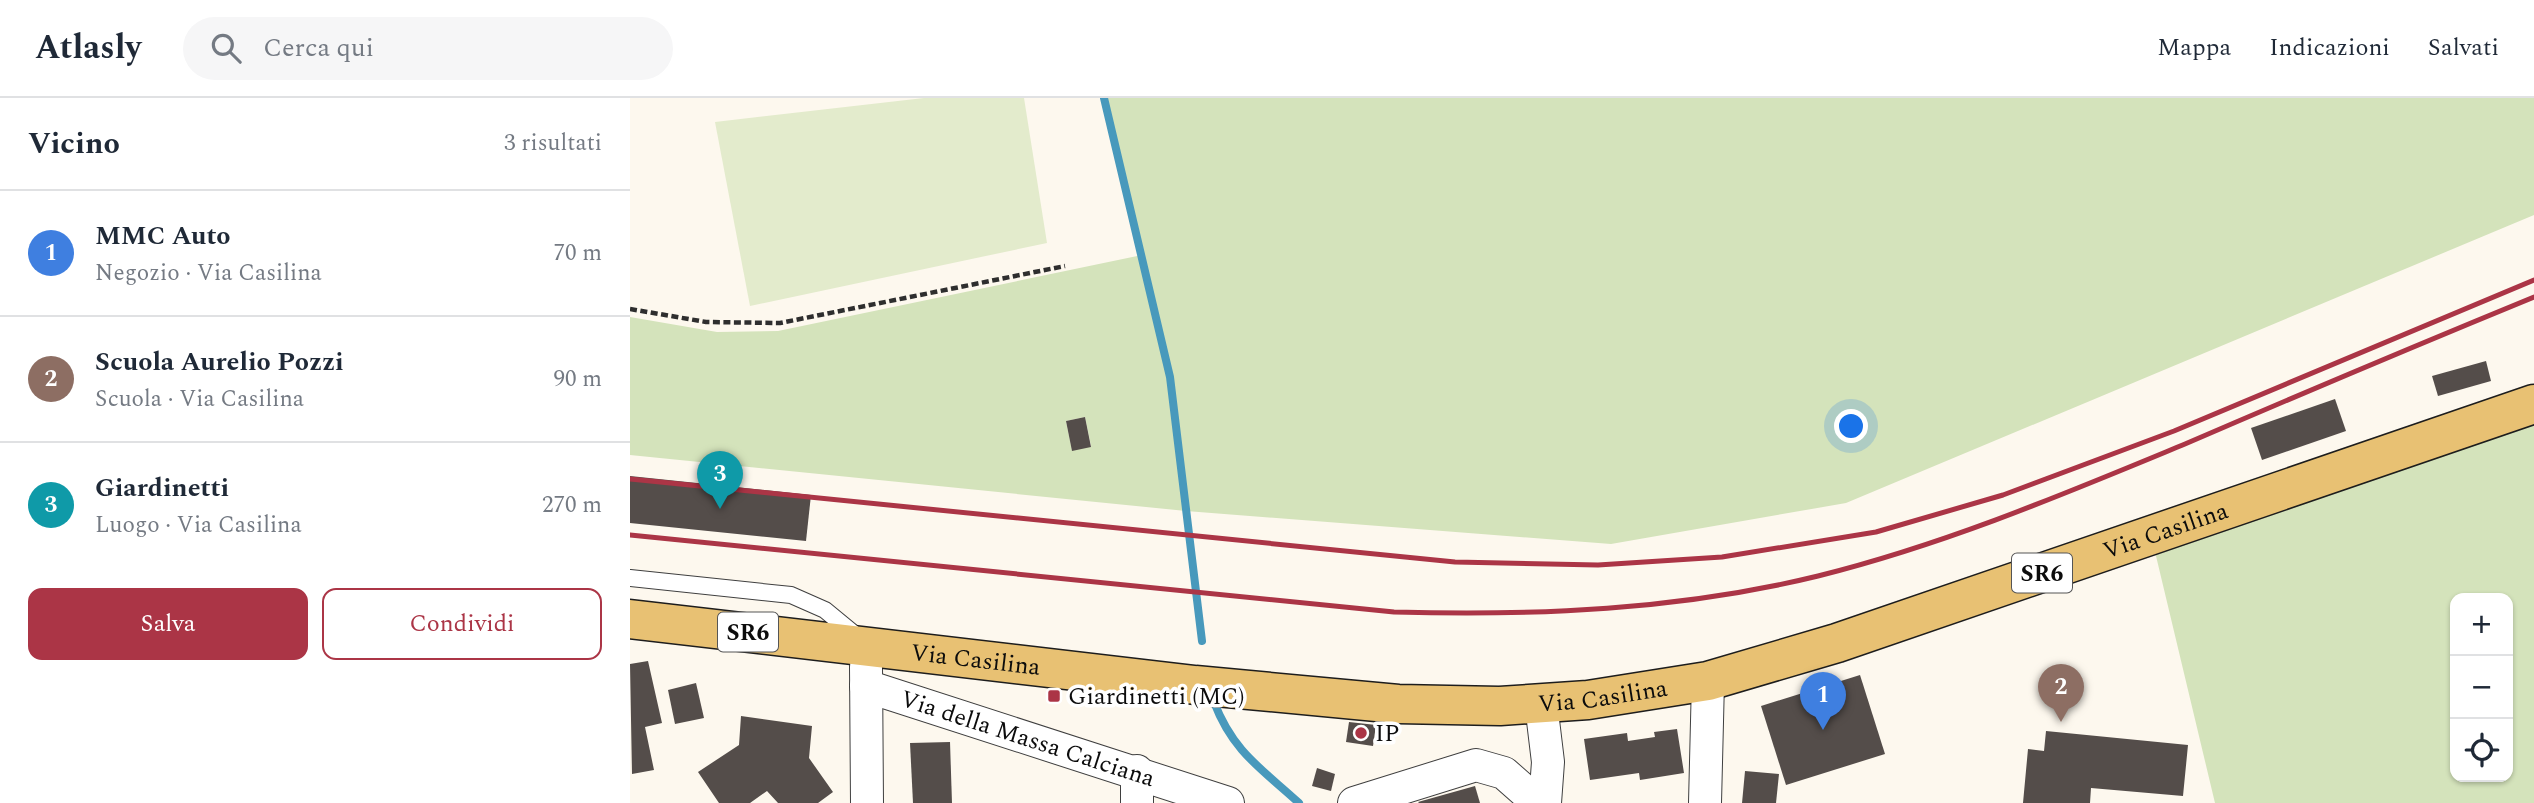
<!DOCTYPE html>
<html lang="it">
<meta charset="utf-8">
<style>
body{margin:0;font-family:Spectral,serif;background:#f6f6f7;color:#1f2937}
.controls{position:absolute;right:21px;bottom:21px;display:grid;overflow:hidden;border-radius:14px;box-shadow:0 2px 5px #0004}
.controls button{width:63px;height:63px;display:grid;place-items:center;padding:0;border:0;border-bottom:2px solid #e0e1e3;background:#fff;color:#1f2937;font:35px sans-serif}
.you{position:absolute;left:1222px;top:329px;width:24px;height:24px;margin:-18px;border:5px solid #fff;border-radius:50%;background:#1a73e8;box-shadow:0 0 0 10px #1a73e833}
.badge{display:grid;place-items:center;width:46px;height:46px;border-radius:50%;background:#ab3546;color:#fff;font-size:23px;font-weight:700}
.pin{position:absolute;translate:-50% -58px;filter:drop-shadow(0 2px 4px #0008)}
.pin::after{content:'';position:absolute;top:37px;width:24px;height:21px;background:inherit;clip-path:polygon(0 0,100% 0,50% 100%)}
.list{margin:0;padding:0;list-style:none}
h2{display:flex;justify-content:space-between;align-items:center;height:91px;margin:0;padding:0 28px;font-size:30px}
h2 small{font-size:23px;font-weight:400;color:#747a83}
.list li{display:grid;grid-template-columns:46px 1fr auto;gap:21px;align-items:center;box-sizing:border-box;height:126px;padding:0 28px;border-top:2px solid #e0e1e3}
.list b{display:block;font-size:26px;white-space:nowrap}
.list p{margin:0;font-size:23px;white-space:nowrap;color:#747a83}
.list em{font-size:23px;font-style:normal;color:#747a83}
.actions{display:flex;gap:14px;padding:21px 28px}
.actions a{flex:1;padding:16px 0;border:2px solid #ab3546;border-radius:14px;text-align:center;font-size:24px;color:#ab3546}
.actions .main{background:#ab3546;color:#fff}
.icon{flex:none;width:38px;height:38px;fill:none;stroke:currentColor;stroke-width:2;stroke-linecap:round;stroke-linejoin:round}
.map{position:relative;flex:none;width:1904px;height:705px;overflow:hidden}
header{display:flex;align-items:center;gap:42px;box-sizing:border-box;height:98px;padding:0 35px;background:#fff;border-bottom:2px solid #e0e1e3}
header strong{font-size:33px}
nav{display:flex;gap:38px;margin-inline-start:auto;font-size:24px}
.search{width:490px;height:63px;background:#f6f6f7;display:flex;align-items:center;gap:18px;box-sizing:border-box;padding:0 24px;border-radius:38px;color:#747a83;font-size:26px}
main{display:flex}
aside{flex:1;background:#fff}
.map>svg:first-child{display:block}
.green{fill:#d4e3bb;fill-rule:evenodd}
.pitch{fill:#e3ebcc}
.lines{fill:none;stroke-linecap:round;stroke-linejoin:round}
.stream{stroke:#4899bc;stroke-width:8}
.building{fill:#544d4a}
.service-casing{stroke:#3f3f3f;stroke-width:18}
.minor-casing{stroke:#3f3f3f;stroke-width:34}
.primary-casing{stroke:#1d1d1d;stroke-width:41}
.path{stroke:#2e2e2e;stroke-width:4.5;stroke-dasharray:7 3.5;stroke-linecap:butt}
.service{stroke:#fff;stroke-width:16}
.minor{stroke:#fff;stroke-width:32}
.primary{stroke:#e8c173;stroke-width:38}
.rail{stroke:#ab3546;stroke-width:5}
.poi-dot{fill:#ab3546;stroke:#fff;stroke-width:2.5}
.labels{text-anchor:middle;stroke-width:7;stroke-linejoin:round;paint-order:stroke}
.shield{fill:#fff;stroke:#555;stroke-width:2}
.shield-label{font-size:23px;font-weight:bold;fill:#0c0c0c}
.street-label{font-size:24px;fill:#0c0c0c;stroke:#fff}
.poi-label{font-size:24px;fill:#0c0c0c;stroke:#fff;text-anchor:start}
</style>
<header>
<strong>Atlasly</strong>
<div class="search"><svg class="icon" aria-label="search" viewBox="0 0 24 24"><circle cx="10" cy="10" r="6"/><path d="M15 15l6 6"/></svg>Cerca qui</div>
<nav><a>Mappa</a><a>Indicazioni</a><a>Salvati</a></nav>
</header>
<main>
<aside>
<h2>Vicino<small>3 risultati</small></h2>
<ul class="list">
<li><span class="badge" style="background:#3f7fe0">1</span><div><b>MMC Auto</b><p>Negozio · Via Casilina</p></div><em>70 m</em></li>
<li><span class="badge" style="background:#8d6e63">2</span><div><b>Scuola Aurelio Pozzi</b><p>Scuola · Via Casilina</p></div><em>90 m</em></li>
<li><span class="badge" style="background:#0f9aa8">3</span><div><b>Giardinetti</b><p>Luogo · Via Casilina</p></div><em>270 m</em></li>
</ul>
<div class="actions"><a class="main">Salva</a><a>Condividi</a></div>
</aside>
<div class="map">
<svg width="1904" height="705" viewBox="0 0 1904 705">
<rect width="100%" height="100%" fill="#fdf8ee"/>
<g class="green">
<path d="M474 0H1904V117L1216 405 981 446 556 413 0 357V219L87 234 148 233 512 157ZM455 319 461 348 442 352 436 323Z"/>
<path d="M1904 306V705H1585L1521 437ZM1825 500H1878V679H1825Z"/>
</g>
<path class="pitch" d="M294 0H394L417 145 120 208 85 24Z"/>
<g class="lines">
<g class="stream">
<path d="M474 0 540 279 572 543"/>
<path d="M584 604C603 654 632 671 669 705"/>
</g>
</g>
<g class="building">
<path d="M1856 263 1861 283 1808 298 1802 278Z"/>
<path d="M1705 301 1716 333 1632 362 1621 330Z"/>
<path d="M455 319 461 349 442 353 436 323Z"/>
<path d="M0 378 181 397 176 443 0 425Z"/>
<path d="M18 563 32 625 15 629 24 672 2 676 0 566Z"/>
<path d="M1230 577 1255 656 1156 687 1131 608Z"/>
<path d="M66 585 74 620 45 626 38 592Z"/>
<path d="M111 618 182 628 179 660 203 694 188 705H148L137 693 120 705H89L68 674 109 647Z"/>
<path d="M719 624 746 627 743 648 716 644Z"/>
<path d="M1047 631 1054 675 1010 682 1009 675 960 682 954 641 997 635 998 643 1025 639 1024 634Z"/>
<path d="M1416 633 1558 647 1553 698 1461 690 1460 705H1393L1398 651 1414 653Z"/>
<path d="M320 644 322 705H283L280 645Z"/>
<path d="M687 670 705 676 701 693 682 688Z"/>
<path d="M1115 673 1149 676 1146 705H1112Z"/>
<path d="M845 688 850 705H789L788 704Z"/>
</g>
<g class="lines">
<defs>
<path id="service" d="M0 480 161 497 195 512 229 540"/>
<g id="minor">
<path d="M236 569 237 705"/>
<path id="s1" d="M236 588 598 705"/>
<path d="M911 606 918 664 915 705"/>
<path d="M507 705V673"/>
<path d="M724 705 846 667 874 675 908 705"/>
<path d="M1075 705 1078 583"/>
</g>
<g id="primary">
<path id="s2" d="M0 521 565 587 768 606 870 608 958 602 1078 583 1207 545 1904 306"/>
</g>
</defs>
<use href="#service" class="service-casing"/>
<use href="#minor" class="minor-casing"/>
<use href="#primary" class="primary-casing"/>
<path class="path" d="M0 211 76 224 150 225 435 168"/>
<use href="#service" class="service"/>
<use href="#minor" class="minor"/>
<use href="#primary" class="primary"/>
<g class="rail">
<path d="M0 381 825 464 968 467 1092 459 1246 434 1373 397 1544 333 1904 182"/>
<path d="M0 437 764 514C906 518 1049 512 1188 478 1316 446 1434 396 1555 346 1671 296 1787 247 1904 199"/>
</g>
</g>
<g class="poi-dot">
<rect x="417" y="591" width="14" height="14" rx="3.5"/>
<circle cx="731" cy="635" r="7"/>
</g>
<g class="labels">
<g class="shield">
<rect x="1382" y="455.5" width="60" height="39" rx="5"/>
<rect x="88" y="514.5" width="60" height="39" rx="5"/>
</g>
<g class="shield-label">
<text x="1412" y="483">SR6</text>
<text x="118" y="542">SR6</text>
</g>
<g class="street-label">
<text dy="8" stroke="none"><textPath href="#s2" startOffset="1566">Via Casilina</textPath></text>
<text dy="8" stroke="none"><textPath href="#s2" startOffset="348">Via Casilina</textPath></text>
<text dy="8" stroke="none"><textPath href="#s2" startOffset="978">Via Casilina</textPath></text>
<text dy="8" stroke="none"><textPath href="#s1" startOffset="170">Via della Massa Calciana</textPath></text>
</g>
<g class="poi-label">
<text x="438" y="606">Giardinetti (MC)</text>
<text x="745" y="643">IP</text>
</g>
</g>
</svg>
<div class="controls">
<button>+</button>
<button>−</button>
<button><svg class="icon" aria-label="locate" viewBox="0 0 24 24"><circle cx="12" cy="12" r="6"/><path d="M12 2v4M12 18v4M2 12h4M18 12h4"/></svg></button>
</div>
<div class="you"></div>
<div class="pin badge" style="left:1193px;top:632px;background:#3f7fe0">1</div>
<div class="pin badge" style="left:1431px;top:624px;background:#8d6e63">2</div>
<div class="pin badge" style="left:90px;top:411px;background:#0f9aa8">3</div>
</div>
</main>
